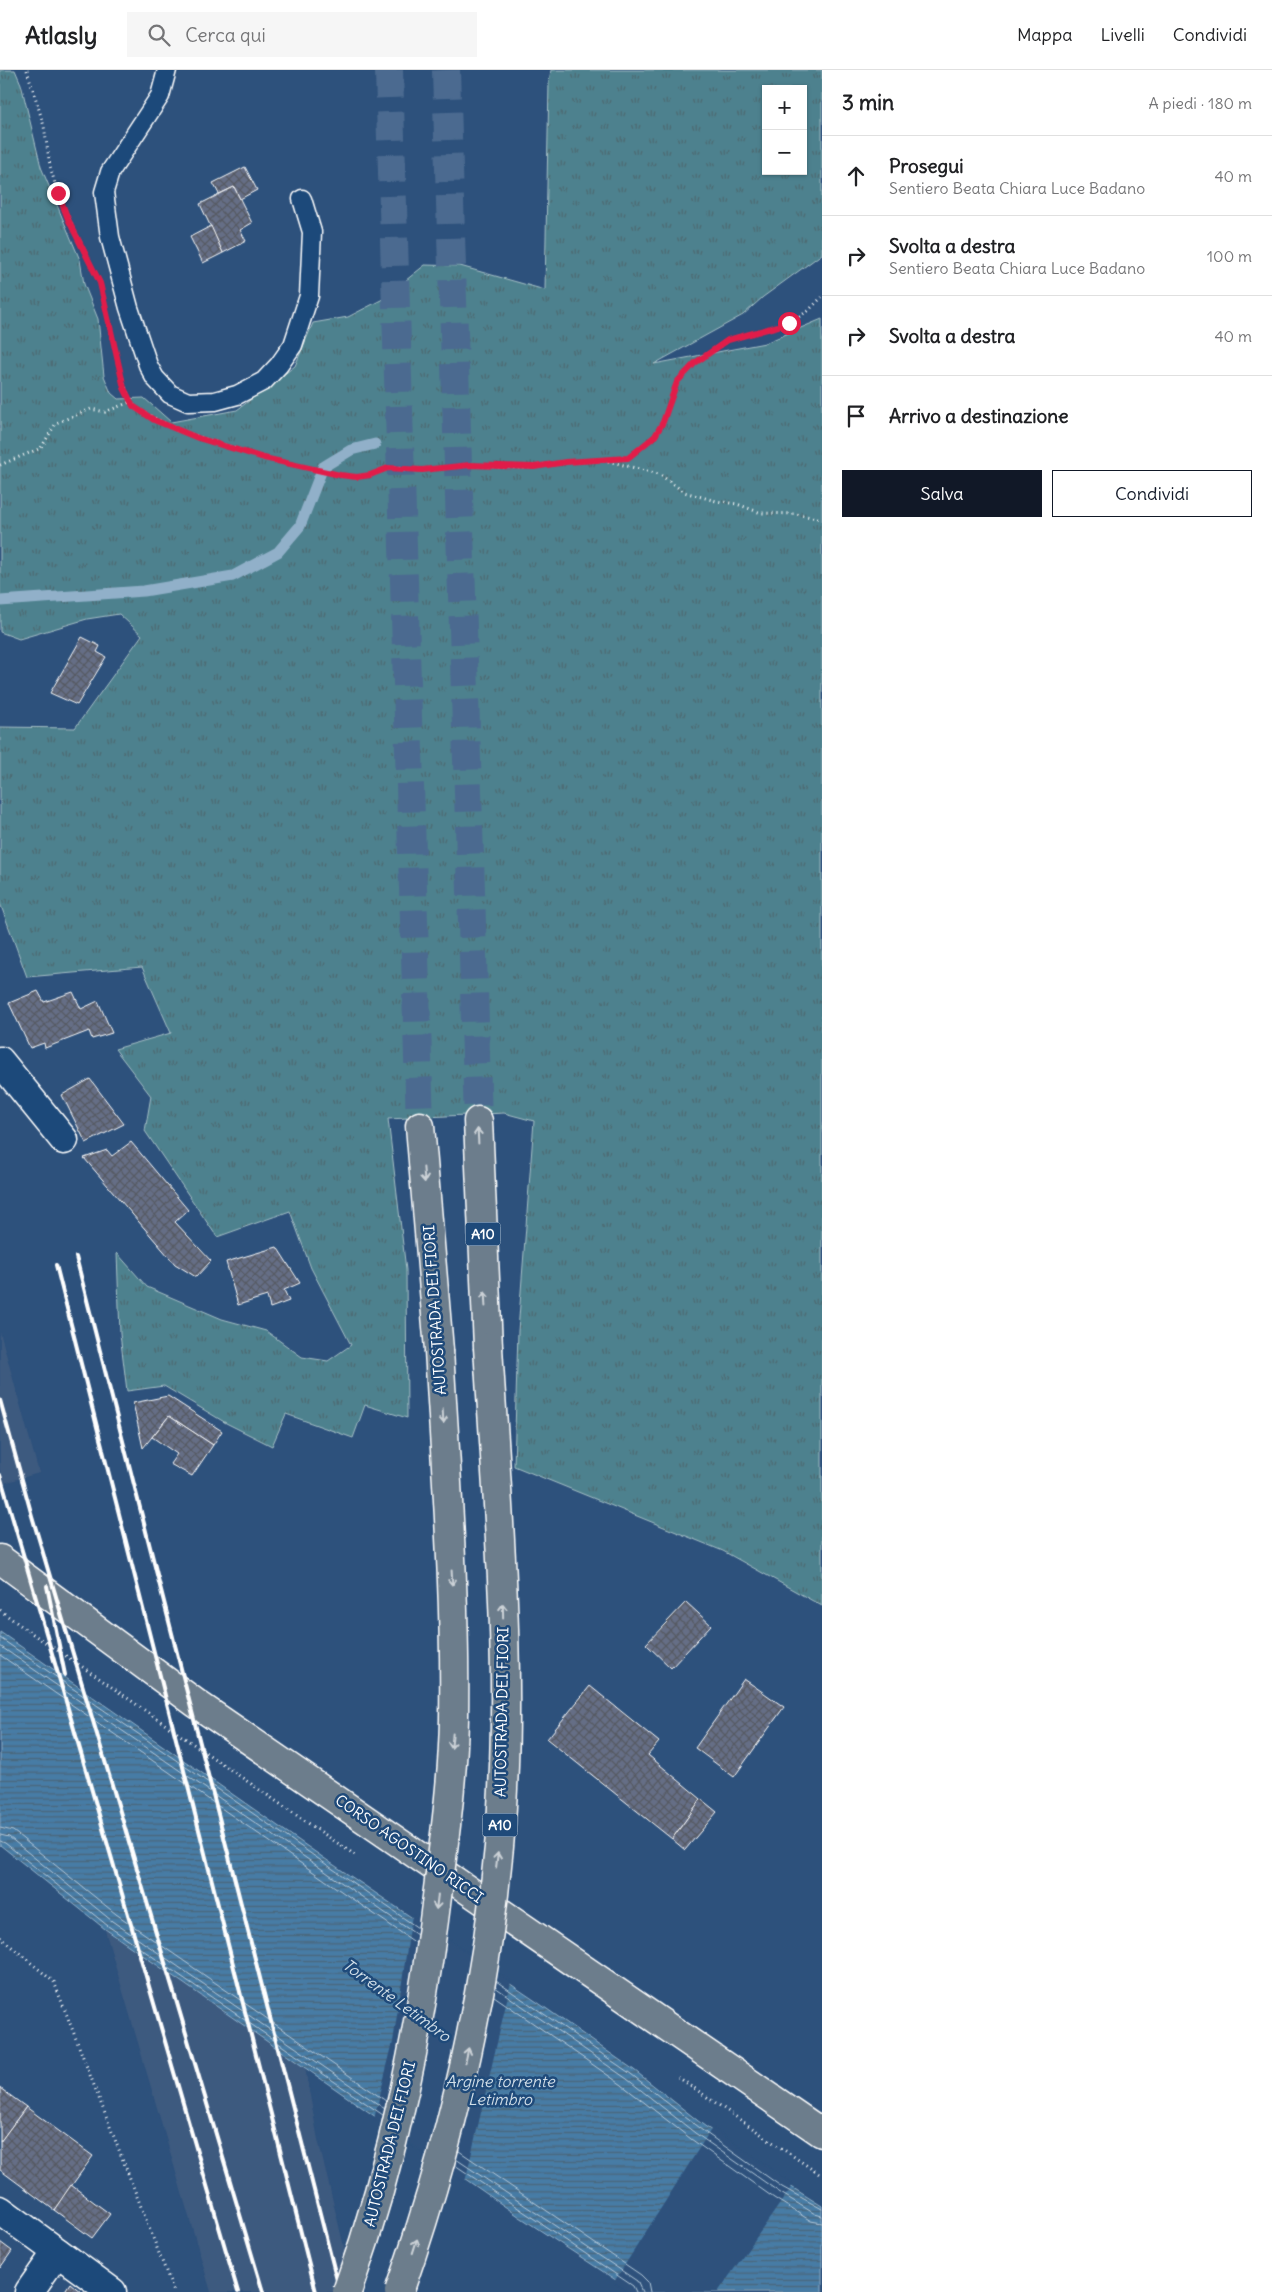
<!DOCTYPE html>
<html lang="it">
<meta charset="utf-8">
<style>
body{margin:0;font-family:Delius,sans-serif;background:#f6f6f6;color:#202124}
.controls{position:absolute;right:15px;top:15px;display:grid;overflow:hidden;border-radius:0px;box-shadow:0 1px 4px #0004}
.controls button{width:45px;height:45px;display:grid;place-items:center;padding:0;border:0;border-bottom:1px solid #e0e0e0;background:#fff;color:#202124;font:25px sans-serif}
.stop{position:absolute;width:15px;height:15px;margin:-11px;border:4px solid #e11d48;border-radius:50%;background:#fff}
.stop.end{background:#e11d48;border-color:#fff;box-shadow:0 1px 5px #0008}
.list{margin:0;padding:0;list-style:none}
h2{display:flex;justify-content:space-between;align-items:center;height:65px;margin:0;padding:0 20px;font-size:21px}
h2 small{font-size:16px;font-weight:400;color:#757577}
.list li{display:grid;grid-template-columns:32px 1fr auto;gap:15px;align-items:center;box-sizing:border-box;height:80px;padding:0 20px;border-top:1px solid #e0e0e0}
.list b{display:block;font-size:19px;white-space:nowrap}
.list p{margin:0;font-size:16px;white-space:nowrap;color:#757577}
.list em{font-size:16px;font-style:normal;color:#757577}
.actions{display:flex;gap:10px;padding:15px 20px}
.actions a{flex:1;padding:11px 0;border:1px solid #111827;border-radius:0px;text-align:center;font-size:18px;color:#111827}
.actions .main{background:#111827;color:#fff}
.icon{flex:none;width:28px;height:28px;fill:none;stroke:currentColor;stroke-width:2;stroke-linecap:round;stroke-linejoin:round}
.map{position:relative;flex:none;width:822px;height:2222px;overflow:hidden}
header{display:flex;align-items:center;gap:30px;box-sizing:border-box;height:70px;padding:0 25px;background:#fff;border-bottom:1px solid #e0e0e0}
header strong{font-size:24px}
nav{display:flex;gap:28px;margin-inline-start:auto;font-size:18px}
.search{width:350px;height:45px;background:#f6f6f6;display:flex;align-items:center;gap:12px;box-sizing:border-box;padding:0 18px;border-radius:0px;color:#757577;font-size:19px}
main{display:flex}
aside{flex:1;background:#fff}
.map>svg:first-child{display:block}
.built{fill:#3e5a7f}
.grass{fill:url(#grass-tufts);stroke:#a6c0c6;fill-rule:evenodd}
.water{fill:url(#water-rules);stroke:#91b0c9}
.pier{fill:#2d517c}
.lines{fill:none;stroke-linecap:round;stroke-linejoin:round}
.shore{stroke:#b5cadb;stroke-width:1}
.stream{stroke:#91b0c9;stroke-width:11}
.building{fill:url(#building-cross-hatch);stroke:#fff}
.motorway-tunnel{stroke:#4c6b90;stroke-width:28;stroke-dasharray:28 14;stroke-linecap:butt}
.service-casing{stroke:#fff;stroke-width:21}
.minor-casing{stroke:#fff;stroke-width:31}
.tertiary-casing{stroke:#fff;stroke-width:31}
.primary-casing{stroke:#fff;stroke-width:31}
.motorway-casing{stroke:#fff;stroke-width:31}
.path{stroke:#fff;stroke-width:3;stroke-dasharray:1 4;stroke-linecap:butt}
.service{stroke:#1f4a7a;stroke-width:18}
.minor{stroke:#1f4a7a;stroke-width:28}
.tertiary{stroke:#1f4a7a;stroke-width:28}
.primary{stroke:#6c7d8c;stroke-width:28}
.motorway{stroke:#6c7d8c;stroke-width:28}
.rail{stroke:#fff;stroke-width:4}
.motorway-bridge-casing{stroke:#fff;stroke-width:31;stroke-linecap:butt}
.motorway-bridge{stroke:#6c7d8c;stroke-width:28}
.oneway{stroke:#ccd2d7}
.route{stroke:#e11d48;stroke-width:6}
.labels{text-anchor:middle;stroke-width:5;stroke-linejoin:round;paint-order:stroke}
.shield{fill:#1f4a7a;stroke:#bcc9d7;stroke-width:1}
.shield-label{font-size:14px;font-weight:bold;fill:#fff}
.street-label{font-size:15px;fill:#fff;stroke:#1f4a7a}
.water-label{font-size:16px;font-style:italic;fill:#d1dee8;stroke:#1f4a7a}
</style>
<header>
<strong>Atlasly</strong>
<div class="search"><svg class="icon" aria-label="search" viewBox="0 0 24 24"><circle cx="10" cy="10" r="6"/><path d="M15 15l6 6"/></svg>Cerca qui</div>
<nav><a>Mappa</a><a>Livelli</a><a>Condividi</a></nav>
</header>
<main>
<div class="map">
<svg width="822" height="2222" viewBox="0 0 822 2222">
<defs>
<pattern id="grass-tufts" width="24" height="20" patternUnits="userSpaceOnUse" patternTransform="scale(1.25)"><rect width="24" height="20" fill="#4e818e"/><path d="M3 7l-1-3M5 7V3M7 7l1-3M15 17l-1-3M17 17v-4M19 17l1-3" fill="none" stroke="#4d6970"/></pattern>
<pattern id="water-rules" width="6" height="5" patternUnits="userSpaceOnUse" patternTransform="scale(1.25)"><rect width="6" height="5" fill="#477ba5"/><path d="M0 2.5h6" fill="none" stroke="#4a6478"/></pattern>
<pattern id="building-cross-hatch" width="8" height="8" patternUnits="userSpaceOnUse" patternTransform="scale(1.25)"><rect width="8" height="8" fill="#656e86"/><path d="M0 0l8 8M0 8l8-8" fill="none" stroke="#565a63"/></pattern>
</defs>
<rect width="100%" height="100%" fill="#2d517c"/>
<filter id="ink" filterUnits="userSpaceOnUse"><feTurbulence type="fractalNoise" baseFrequency=".02" numOctaves="2"/><feDisplacementMap in="SourceGraphic" scale="10" xChannelSelector="R" yChannelSelector="G"/><feConvolveMatrix kernelMatrix="1 2 1 2 8 2 1 2 1" color-interpolation-filters="sRGB"/></filter>
<g filter="url(#ink)">
<g class="built">
<path d="M0 1262 39 1403 0 1414Z"/>
<path d="M105 1860 305 1998 318 2070 355 2222H211Z"/>
</g>
<path class="grass" d="M0 0H15L21 14 41 97 80 190 84 214 98 249 104 306 111 323 118 329 144 328 171 352 237 340 295 296 313 253 348 247 381 230 425 195 460 196 545 220 549 12 551 0H822V184L763 227 743 245 654 294 765 273 822 249V1536L723 1481 514 1396 518 1261 534 1051 504 1043 388 1049 406 1200 407 1348 365 1335 353 1368 286 1344 272 1376 226 1353 164 1316 127 1321 120 1264 117 1183 147 1217 222 1249 266 1261 302 1287 328 1291 351 1275 311 1198 290 1141 217 1167 145 1061 151 1026 115 979 171 963 142 897 27 907 0 833V657L75 658 142 565 119 544 87 549 19 569 0 562ZM766 19H803V101H766Z"/>
<path class="water" d="M0 1562 331 1793 537 1932 634 2000 702 2054 785 2113 822 2136V2222H634L520 2147 105 1859 0 1775Z"/>
<g class="pier">
<path d="M412 1845 511 1912 465 2112 374 2049 393 1972Z"/>
<path d="M712 2058 793 2115 718 2222H629L614 2212Z"/>
</g>
<g class="lines">
<g class="shore">
<path d="M0 1568 418 1858"/>
<path d="M0 1576 417 1865"/>
<path d="M0 1585 416 1873"/>
<path d="M0 1758 13 1761 116 1844 386 2031"/>
<path d="M0 1765 9 1767 112 1851 385 2039"/>
<path d="M0 1771 5 1773 108 1856 383 2045"/>
<path d="M496 1911 631 2004 699 2058 782 2117 822 2139"/>
<path d="M495 1917 627 2009 695 2063 779 2122 815 2144 822 2146"/>
<path d="M494 1926 622 2015 691 2069 774 2128 811 2151 822 2153"/>
<path d="M459 2081 641 2205 648 2212 650 2222"/>
<path d="M456 2089 637 2211 642 2222"/>
<path d="M455 2095 633 2216 636 2222"/>
</g>
<path class="stream" d="M0 531 144 521 233 506 278 482 300 456 323 397 351 380 375 374"/>
</g>
<g class="building">
<path d="M245 97 257 120 240 129 234 117 219 124 213 113Z"/>
<path d="M234 117 252 153 240 160 246 171 223 183 200 134Z"/>
<path d="M211 156 223 183 203 193 190 167Z"/>
<path d="M82 567 100 576 97 582 106 587 77 635 50 623Z"/>
<path d="M38 921 44 932 73 922 81 939 98 931 112 963 92 969 89 961 45 978 44 973 30 978 9 933Z"/>
<path d="M90 1009 124 1054 86 1073 62 1025Z"/>
<path d="M131 1072 188 1140 175 1152 211 1191 196 1207 175 1194 84 1088 107 1080 112 1086Z"/>
<path d="M277 1177 300 1213 284 1220 289 1231 270 1238 267 1226 238 1235 226 1192Z"/>
<path d="M168 1326 222 1361 213 1375 169 1346 143 1378 133 1333Z"/>
<path d="M169 1346 213 1375 192 1406 170 1394 177 1384 152 1367Z"/>
<path d="M686 1532 711 1555 671 1598 646 1574Z"/>
<path d="M744 1609 784 1637 734 1707 695 1678Z"/>
<path d="M590 1616 659 1672 648 1685 701 1729 672 1769 547 1669Z"/>
<path d="M701 1729 717 1742 685 1780 672 1769Z"/>
<path d="M0 2018 26 2037 0 2072Z"/>
<path d="M26 2037 93 2086 54 2140 0 2100V2072Z"/>
<path d="M71 2115 110 2144 92 2168 54 2140Z"/>
<path d="M0 2172 12 2181 0 2198Z"/>
<path d="M70 2213 81 2222H64Z"/>
</g>
<g class="lines">
<g class="motorway-tunnel">
<path d="M389 0 420 1056"/>
<path d="M446 0 478 1051"/>
</g>
<defs>
<path id="service" d="M167 0 160 26 110 102 104 122 110 167 129 238 148 295 155 308 170 324 188 332 215 331 237 325 264 311 279 295 293 275 309 226 312 162 302 129"/>
<g id="minor">
<path d="M0 991 64 1070"/>
<path d="M29 2222 57 2182"/>
</g>
<path id="tertiary" d="M0 2140 112 2222"/>
<path id="primary" d="M0 1489 197 1634 822 2063"/>
<g id="motorway">
<path d="M478 1051 488 1277"/>
<path d="M420 1056 439 1280"/>
</g>
</defs>
<use href="#service" class="service-casing"/>
<use href="#minor" class="minor-casing"/>
<use href="#tertiary" class="tertiary-casing"/>
<use href="#primary" class="primary-casing"/>
<use href="#motorway" class="motorway-casing"/>
<g class="path">
<path d="M27 0 44 56 50 96 60 131 81 174"/>
<path d="M122 308 130 332 137 339 177 360 264 388 340 405 357 407 370 405 388 398 422 400 470 395 522 398 566 392 628 388 655 366 663 352 677 312 695 293 728 270 789 253 808 241 822 227"/>
<path d="M608 391 659 404 684 422 716 431 737 434 761 443 796 444 822 449"/>
<path d="M0 395 41 378 56 353 91 339 105 342 130 332"/>
<path d="M0 1540C33 1566 69 1587 103 1611 187 1670 271 1728 355 1785"/>
<path d="M0 1867 54 1912 174 2222"/>
<path d="M678 2007 822 2106"/>
</g>
<use href="#service" class="service"/>
<use href="#minor" class="minor"/>
<use href="#tertiary" class="tertiary"/>
<use href="#primary" class="primary"/>
<use href="#motorway" class="motorway"/>
<g class="rail">
<path d="M76 1187 340 2222"/>
<path d="M56 1195 316 2222"/>
<path d="M0 1330 32 1446 263 2222"/>
<path d="M0 1405 238 2222"/>
<path d="M47 1516 65 1605"/>
</g>
<defs>
<g id="motorway-bridge">
<path d="M347 2222C395 2087 422 1953 439 1811 446 1758 453 1703 454 1649 456 1526 446 1403 439 1280"/>
<path d="M399 2222C450 2077 485 1931 499 1777 514 1611 498 1443 488 1277"/>
</g>
</defs>
<use href="#motorway-bridge" class="motorway-bridge-casing"/>
<use href="#motorway-bridge" class="motorway-bridge"/>
</g>
<defs><path id="oneway-shaft" d="M-6 0H5M1.5-3L5.5 0L1.5 3" fill="none" stroke-width="1.6" stroke-linecap="round" stroke-linejoin="round" transform="scale(1.25)"/></defs>
<g class="oneway">
<use href="#oneway-shaft" transform="translate(478 1066) rotate(-93)"/>
<use href="#oneway-shaft" transform="translate(424 1105) rotate(85)"/>
<use href="#oneway-shaft" transform="translate(485 1229) rotate(-93)"/>
<use href="#oneway-shaft" transform="translate(443 1346) rotate(87)"/>
<use href="#oneway-shaft" transform="translate(452 1508) rotate(87)"/>
<use href="#oneway-shaft" transform="translate(503 1541) rotate(-91)"/>
<use href="#oneway-shaft" transform="translate(452 1671) rotate(95)"/>
<use href="#oneway-shaft" transform="translate(497 1790) rotate(-83)"/>
<use href="#oneway-shaft" transform="translate(437 1832) rotate(97)"/>
<use href="#oneway-shaft" transform="translate(467 1985) rotate(-78)"/>
<use href="#oneway-shaft" transform="translate(415 2176) rotate(-72)"/>
</g>
</g>
<g class="lines" filter="url(#ink)">
<path class="route" d="M58 123 68 149 100 213 124 318 133 336 154 350 198 368 264 388 340 405 357 407 370 405 388 398 422 400 470 395 534 397 566 392 628 388 655 366 663 352 677 312 695 293 728 270 789 253"/>
</g>
<g class="labels">
<g class="shield">
<rect x="465.5" y="1152.5" width="35" height="23" rx="4"/>
<rect x="482.5" y="1743.5" width="35" height="23" rx="4"/>
</g>
<g class="shield-label">
<text x="483" y="1169">A10</text>
<text x="500" y="1760">A10</text>
</g>
<g class="street-label">
<text transform="translate(435 1240) rotate(-94)" y="5">AUTOSTRADA DEI FIORI</text>
<text transform="translate(502 1642) rotate(-89)" y="5">AUTOSTRADA DEI FIORI</text>
<text transform="translate(409 1779) rotate(35)" y="5">CORSO AGOSTINO RICCI</text>
<text transform="translate(390 2074) rotate(-76)" y="5">AUTOSTRADA DEI FIORI</text>
</g>
<g class="water-label">
<text transform="translate(397 1930) rotate(36)" y="6">Torrente Letimbro</text>
<text x="500" y="2017">Argine torrente<tspan x="500" dy="18">Letimbro</tspan></text>
</g>
</g>
</svg>
<div class="controls">
<button>+</button>
<button>−</button>
</div>
<div class="stop" style="left:789px;top:253px"></div>
<div class="stop end" style="left:58px;top:123px"></div>
</div>
<aside>
<h2>3 min<small>A piedi · 180 m</small></h2>
<ul class="list">
<li><svg class="icon" aria-label="ahead" viewBox="0 0 24 24"><path d="M12 20V5M6 11l6-6 6 6"/></svg><div><b>Prosegui</b><p>Sentiero Beata Chiara Luce Badano</p></div><em>40 m</em></li>
<li><svg class="icon" aria-label="right" viewBox="0 0 24 24"><path d="M7 20v-9h11M14 6l5 5-5 5"/></svg><div><b>Svolta a destra</b><p>Sentiero Beata Chiara Luce Badano</p></div><em>100 m</em></li>
<li><svg class="icon" aria-label="right" viewBox="0 0 24 24"><path d="M7 20v-9h11M14 6l5 5-5 5"/></svg><div><b>Svolta a destra</b></div><em>40 m</em></li>
<li><svg class="icon" aria-label="arrive" viewBox="0 0 24 24"><path d="M6 21V4h12l-3 4 3 4H6"/></svg><div><b>Arrivo a destinazione</b></div></li>
</ul>
<div class="actions"><a class="main">Salva</a><a>Condividi</a></div>
</aside>
</main>
